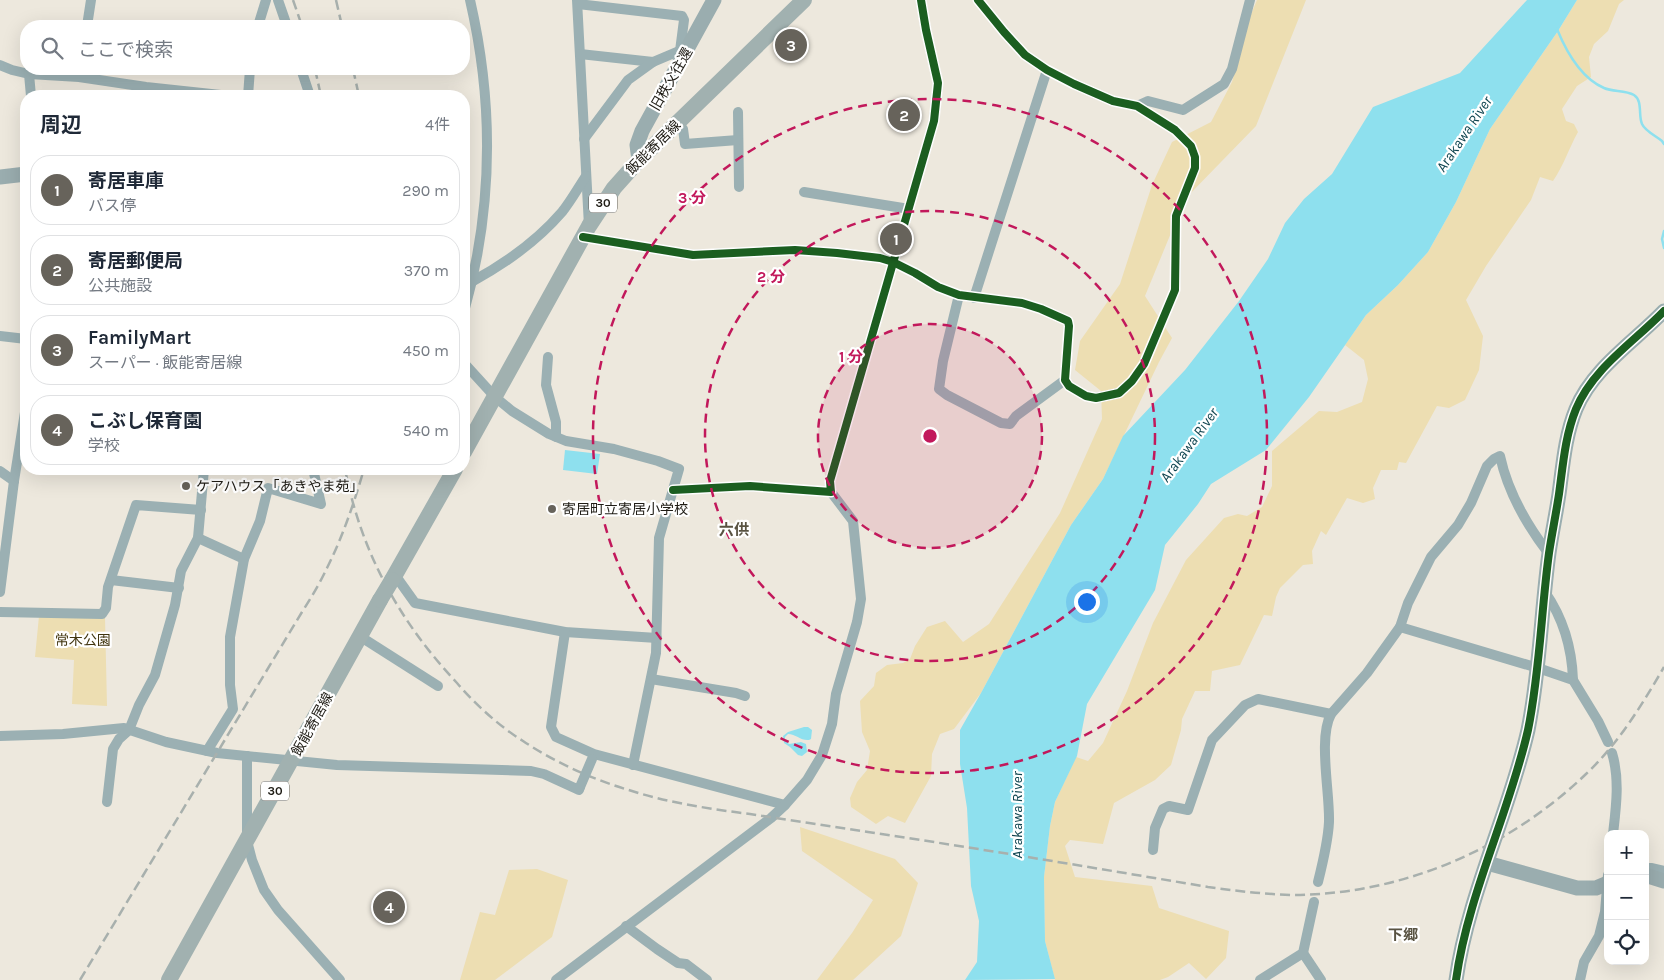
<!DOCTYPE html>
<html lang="ja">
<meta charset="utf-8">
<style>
body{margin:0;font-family:Karla,"Noto Sans JP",sans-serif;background:#f6f6f7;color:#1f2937}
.controls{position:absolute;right:15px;bottom:15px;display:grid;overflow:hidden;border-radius:10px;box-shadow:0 5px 20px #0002}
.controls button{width:45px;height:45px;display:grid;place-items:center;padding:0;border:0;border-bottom:1px solid #e0e1e3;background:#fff;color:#1f2937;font:25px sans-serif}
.you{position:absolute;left:1086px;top:601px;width:18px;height:18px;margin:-12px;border:4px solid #fff;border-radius:50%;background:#1a73e8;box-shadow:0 0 0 8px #1a73e833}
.badge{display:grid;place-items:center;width:32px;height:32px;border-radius:50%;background:#67635b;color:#fff;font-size:16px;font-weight:700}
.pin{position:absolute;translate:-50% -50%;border:2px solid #fff;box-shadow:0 1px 5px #0006}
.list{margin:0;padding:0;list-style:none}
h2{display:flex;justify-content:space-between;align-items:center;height:65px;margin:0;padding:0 20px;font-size:21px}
h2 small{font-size:16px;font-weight:400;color:#747a83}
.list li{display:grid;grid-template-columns:32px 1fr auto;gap:15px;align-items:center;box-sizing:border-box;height:70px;margin:0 10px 10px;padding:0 10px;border:1px solid #e0e1e3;border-radius:20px}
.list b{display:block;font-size:19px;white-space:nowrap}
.list p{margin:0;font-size:16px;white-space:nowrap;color:#747a83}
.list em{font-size:16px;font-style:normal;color:#747a83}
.icon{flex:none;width:28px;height:28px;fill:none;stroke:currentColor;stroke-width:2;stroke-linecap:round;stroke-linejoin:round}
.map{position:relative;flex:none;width:1664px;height:980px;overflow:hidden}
.search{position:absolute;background:#fff;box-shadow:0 5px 20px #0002;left:20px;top:20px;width:450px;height:55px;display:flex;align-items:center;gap:12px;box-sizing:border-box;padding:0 18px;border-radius:20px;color:#747a83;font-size:19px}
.panel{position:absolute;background:#fff;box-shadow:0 5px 20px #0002;left:20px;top:90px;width:450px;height:385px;border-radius:20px}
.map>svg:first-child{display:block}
.green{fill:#eddeb2}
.water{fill:#8ee0ee}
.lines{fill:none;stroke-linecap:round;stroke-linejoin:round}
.stream{stroke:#8ee0ee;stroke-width:2.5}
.street{stroke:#9bb0b3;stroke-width:10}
.secondary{stroke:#9aadaf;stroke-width:15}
.primary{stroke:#a1b1b0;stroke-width:16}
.rail{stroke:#a8b0ad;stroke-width:2.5;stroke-dasharray:10 5;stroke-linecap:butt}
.street-bridge{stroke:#9bb0b3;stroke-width:10}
.primary-bridge{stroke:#a1b1b0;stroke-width:16}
.cycleway-casing{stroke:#fff;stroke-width:11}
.cycleway{stroke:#1b5e20;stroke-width:8}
.ring{fill:none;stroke:#c2185b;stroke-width:2.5;stroke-dasharray:9 6}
.poi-dot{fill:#67635b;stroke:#fff;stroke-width:2}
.labels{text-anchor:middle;stroke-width:4.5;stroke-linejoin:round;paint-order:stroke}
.shield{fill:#fff;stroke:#62605b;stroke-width:1}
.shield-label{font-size:12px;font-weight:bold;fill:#1f1c15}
.street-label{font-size:14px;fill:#1f1c15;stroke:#fff}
.poi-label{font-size:14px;fill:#1f1c15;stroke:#fff;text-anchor:start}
.park-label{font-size:14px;fill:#41350f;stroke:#fff}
.water-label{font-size:15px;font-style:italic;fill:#0f4550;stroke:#fff}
.neighbourhood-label{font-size:15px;font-weight:bold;fill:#595342;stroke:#fff}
.centre{fill:#c2185b;stroke:#fff;stroke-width:2.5}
.ring-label{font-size:15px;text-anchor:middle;font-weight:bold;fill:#c2185b;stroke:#fff;stroke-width:4.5;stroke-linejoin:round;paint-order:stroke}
</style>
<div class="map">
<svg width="1664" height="980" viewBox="0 0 1664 980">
<rect width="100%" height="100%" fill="#ede8dd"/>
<g class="green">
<path d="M1257 0H1306L1256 126 1185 199 1145 296 1172 338 1159 362 1103 479 1071 525 981 693 954 729 940 734 932 754 931 776 905 823 888 816 876 824 851 807 850 798 857 782 867 770 870 751 862 732 860 701 874 686 876 673 887 665 903 663 910 659 915 646 927 627 945 621 963 642 989 624 1060 513 1102 419 1101 391 1075 370 1080 341 1120 284 1152 185 1172 142 1211 122 1232 82 1249 19Z"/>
<path d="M1577 0H1624L1619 4 1608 31 1594 44 1589 57 1591 77 1577 86 1562 109 1566 121 1574 124 1578 132C1569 148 1564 165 1553 181L1540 177 1531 200 1486 266 1466 300 1483 336 1479 370 1465 400 1449 408 1437 406 1406 463 1399 462 1397 470H1381L1373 488 1375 499 1363 503 1347 498 1326 535 1321 531 1312 551 1313 564 1303 565 1280 588 1276 597 1272 616 1264 615 1240 665 1212 671 1210 691H1195L1182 719 1181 730 1171 765 1155 780 1114 803 1103 844 1070 840 1065 846 1075 877 1152 886 1159 908 1229 931 1226 958 1206 979 1189 963 1168 977 1160 980H1055L1045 941 1044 877 1050 826 1055 802 1076 757 1088 761 1103 743 1127 691 1153 623 1186 560 1224 518 1238 514 1247 516 1262 507 1272 486V451L1319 411 1337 412 1362 402 1368 379 1364 360 1345 345 1366 315 1398 285 1428 252 1456 202 1490 129 1558 31Z"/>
<path d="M39 616 105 617 107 706 72 704 74 660 35 657Z"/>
<path d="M800 827 895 859 918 883 901 936 853 980H817L852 933 873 900 802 851Z"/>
<path d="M537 869 568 880 552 937 495 980H460L480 912 495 915 509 870Z"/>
</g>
<g class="water">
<path d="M1527 0H1577L1558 31 1490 129 1456 202 1428 252 1398 285 1366 315 1309 397 1266 450 1211 484 1198 504 1165 545 1155 590 1087 704 1077 756 1055 802 1050 826 1044 877 1045 941 1055 979 965 980 977 962 979 921 971 886 967 808 960 764V730L981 693 1071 525 1103 479 1123 436 1185 370 1239 301 1268 259 1285 223 1304 199 1332 174 1373 107 1460 73Z"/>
<path d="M565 450 600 454 597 474 563 470Z"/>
<path d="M804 727H808L812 730 811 739 809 740C801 741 796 734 788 734L785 737V740L789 744 801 742 806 744 807 752 802 756 798 755 790 747 784 743 783 736 788 732Z"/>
</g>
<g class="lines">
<g class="stream">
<path d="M1557 29C1566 51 1581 78 1604 88 1613 92 1625 90 1634 95 1643 101 1638 115 1642 124 1645 131 1656 136 1662 141L1664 144"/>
<path d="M1664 231 1662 239 1664 248"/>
</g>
<g class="street">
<path d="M278 0 287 26"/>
<path d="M577 0 589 226"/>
<path d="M578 4 682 16 684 20 680 51"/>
<path d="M87 26 91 0"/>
<path d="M258 26 266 0"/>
<path d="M580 54 653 62 686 48"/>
<path d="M0 65 12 70 29 74 79 77 146 87 230 96"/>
<path d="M301 69 310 96"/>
<path d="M29 74 31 96"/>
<path d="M248 96 250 69"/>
<path d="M1137 106 1148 101 1183 110 1224 84 1232 69 1250 0"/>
<path d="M738 112 739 187"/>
<path d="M677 123 683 129 685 144 738 140"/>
<path d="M584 139 628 80 653 62"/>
<path d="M804 192 909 209"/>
<path d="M583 237 693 255 795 250 837 253 880 258 893 262 915 273 938 287 959 295 1022 303 1041 309 1068 321 1069 326 1065 380 1069 386 1086 396 1096 398 1119 393 1132 381 1144 364 1175 290 1176 216 1195 168V157L1191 146 1175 130 1137 106 1113 101 1074 84 1047 70 1025 55 1004 32 978 0"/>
<path d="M473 281C506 263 537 241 562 212 571 201 578 188 586 176"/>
<path d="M959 295 943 361 939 389 947 395 1001 423 1010 424 1016 416 1065 380"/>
<path d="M974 298 1047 70"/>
<path d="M464 312C493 209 494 104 470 0"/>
<path d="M0 336 26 339"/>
<path d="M548 357 546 385 556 422V437"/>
<path d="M464 363 495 397 512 411 549 434 566 441 614 449 658 461 679 469 659 538 656 653 633 765"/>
<path d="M0 471 14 481"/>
<path d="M673 490 750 486 831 492"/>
<path d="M198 538 244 559"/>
<path d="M395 575 415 603 565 632 657 638"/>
<path d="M111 580 179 588"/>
<path d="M0 592 14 481 26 406"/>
<path d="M1545 592C1563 618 1572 649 1573 680"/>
<path d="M0 612 102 614 106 608 108 587 136 505 201 510"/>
<path d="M1400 627 1538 668 1573 680 1598 721 1608 742"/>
<path d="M565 632 551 727 556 737 594 754 785 805"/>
<path d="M361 637 438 686"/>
<path d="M651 679 736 693 745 696"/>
<path d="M0 736 63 734 124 728 166 742 217 753 337 765 531 771 544 774 579 790 580 787"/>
<path d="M207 751 233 709 230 685V637L244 559 260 521 268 488 321 504 313 469"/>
<path d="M1612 753C1620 779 1616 808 1613 834"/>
<path d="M247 756V841L252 860 264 890 278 910 340 980"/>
<path d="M107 802 113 749 119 739 129 730 139 705 155 675 175 605 181 571 198 538 204 469"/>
<path d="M1153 850 1155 828 1163 809 1169 806 1188 810 1212 740 1245 705 1258 699 1331 714"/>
<path d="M1645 868H1652L1664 871"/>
<path d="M1318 882C1323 862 1328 842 1329 822 1330 793 1318 738 1331 714L1367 673 1400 627 1408 603 1431 557 1458 525 1471 503 1487 466 1494 459 1500 456C1508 493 1526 524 1549 554"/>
<path d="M626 926 657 949 678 963 686 964 707 980"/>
<path d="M1303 953 1321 980"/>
<path d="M556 980 771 818 785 805 807 780 822 755 832 724 836 694 857 622 861 599 853 521 831 492 830 481 934 121 938 83 926 30 921 0"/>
<path d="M1260 980 1303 953 1314 902"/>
<path d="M1580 980 1584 962 1599 936 1605 912 1608 875"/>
</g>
<g class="secondary">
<path d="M639 160 637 145 642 131 714 0"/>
<path d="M0 177 26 174"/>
<path d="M1487 863 1577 888H1596L1608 883"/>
<path d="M1645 875 1664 881"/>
<path d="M1456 980C1468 894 1509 814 1528 730 1540 671 1541 612 1549 553 1552 533 1556 514 1559 494 1563 465 1565 436 1576 409 1593 368 1634 342 1664 311"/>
</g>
<g class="primary">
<path d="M464 452 589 226 614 188 639 160 804 0"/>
<path d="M392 580 455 469"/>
<path d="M169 980 380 600"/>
</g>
<g class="rail">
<path d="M293 0 302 26"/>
<path d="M336 0 342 26"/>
<path d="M315 69 321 96"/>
<path d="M353 69 359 96"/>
<path d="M345 469C361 552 399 621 457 683 476 705 499 726 523 741 556 763 594 780 632 791 670 803 710 809 750 814 789 820 829 826 868 832 982 849 1095 868 1208 887 1236 891 1263 894 1291 895 1400 895 1507 850 1586 774 1618 744 1642 705 1664 667"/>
<path d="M80 980 302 612C311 598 320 583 327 568 343 536 354 503 364 469"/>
</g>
<path class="street-bridge" d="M580 787 592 759"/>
<path class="primary-bridge" d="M380 600 392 580"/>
<defs>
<g id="cycleway">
<path d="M583 237 693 255 795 250 837 253 880 258 893 262 915 273 938 287 959 295 1022 303 1041 309 1068 321 1069 326 1065 380 1069 386 1086 396 1096 398 1119 393 1132 381 1144 364 1175 290 1176 216 1195 168V157L1191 146 1175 130 1137 106 1113 101 1074 84 1047 70 1025 55 1004 32 978 0"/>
<path d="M673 490 750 486 831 492 830 481 934 121 938 83 926 30 921 0"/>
<path d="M1456 980C1468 894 1509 814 1528 730 1540 671 1541 612 1549 553 1552 533 1556 514 1559 494 1563 465 1565 436 1576 409 1593 368 1634 342 1664 311"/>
</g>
</defs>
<use href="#cycleway" class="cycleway-casing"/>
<use href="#cycleway" class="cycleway"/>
</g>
<circle cx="930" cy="436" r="112" fill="#c2185b" fill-opacity=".12"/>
<g class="ring">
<circle cx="930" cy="436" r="112"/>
<circle cx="930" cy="436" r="225"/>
<circle cx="930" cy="436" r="337"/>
</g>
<g class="poi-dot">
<circle cx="186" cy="486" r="5"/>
<circle cx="552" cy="509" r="5"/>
</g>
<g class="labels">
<g class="shield">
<rect x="589" y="193.5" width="28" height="19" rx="4"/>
<rect x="261" y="781.5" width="28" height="19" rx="4"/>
</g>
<g class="shield-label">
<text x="603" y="207">30</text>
<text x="275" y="795">30</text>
</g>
<g class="street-label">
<text transform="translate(671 79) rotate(-60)" y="5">旧秩父往還</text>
<text transform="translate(653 147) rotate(-45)" y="5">飯能寄居線</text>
<text transform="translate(312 724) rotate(-61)" y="5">飯能寄居線</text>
</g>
<g class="poi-label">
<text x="196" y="491">ケアハウス「あきやま苑」</text>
<text x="562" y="514">寄居町立寄居小学校</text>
</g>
<g class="park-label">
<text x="83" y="645">常木公園</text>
</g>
<g class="water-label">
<text transform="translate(1464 134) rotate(-56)" y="5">Arakawa River</text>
<text transform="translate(1189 445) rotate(-54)" y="5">Arakawa River</text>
<text transform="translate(1017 815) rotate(-90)" y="5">Arakawa River</text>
</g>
<g class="neighbourhood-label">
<text x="734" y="535">六供</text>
<text x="1403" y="940">下郷</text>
</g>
</g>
<circle cx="930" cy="436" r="8" class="centre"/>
<g class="ring-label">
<text x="692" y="203">3 分</text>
<text x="771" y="282">2 分</text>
<text x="851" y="362">1 分</text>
</g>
</svg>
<div class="controls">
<button>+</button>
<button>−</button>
<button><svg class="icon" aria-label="locate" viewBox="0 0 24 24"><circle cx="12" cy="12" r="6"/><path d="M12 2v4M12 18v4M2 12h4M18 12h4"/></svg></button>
</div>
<div class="you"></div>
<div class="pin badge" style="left:896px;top:239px">1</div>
<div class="pin badge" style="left:904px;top:115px">2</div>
<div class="pin badge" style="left:791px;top:45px">3</div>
<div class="pin badge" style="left:389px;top:907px">4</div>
<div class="search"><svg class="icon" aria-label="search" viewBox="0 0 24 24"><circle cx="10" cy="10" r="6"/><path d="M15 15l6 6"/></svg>ここで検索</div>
<section class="panel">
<h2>周辺<small>4件</small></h2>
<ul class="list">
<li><span class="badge">1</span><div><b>寄居車庫</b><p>バス停</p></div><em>290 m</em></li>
<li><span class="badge">2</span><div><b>寄居郵便局</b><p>公共施設</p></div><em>370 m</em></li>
<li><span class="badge">3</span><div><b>FamilyMart</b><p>スーパー · 飯能寄居線</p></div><em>450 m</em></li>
<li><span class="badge">4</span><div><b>こぶし保育園</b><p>学校</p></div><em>540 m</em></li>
</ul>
</section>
</div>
